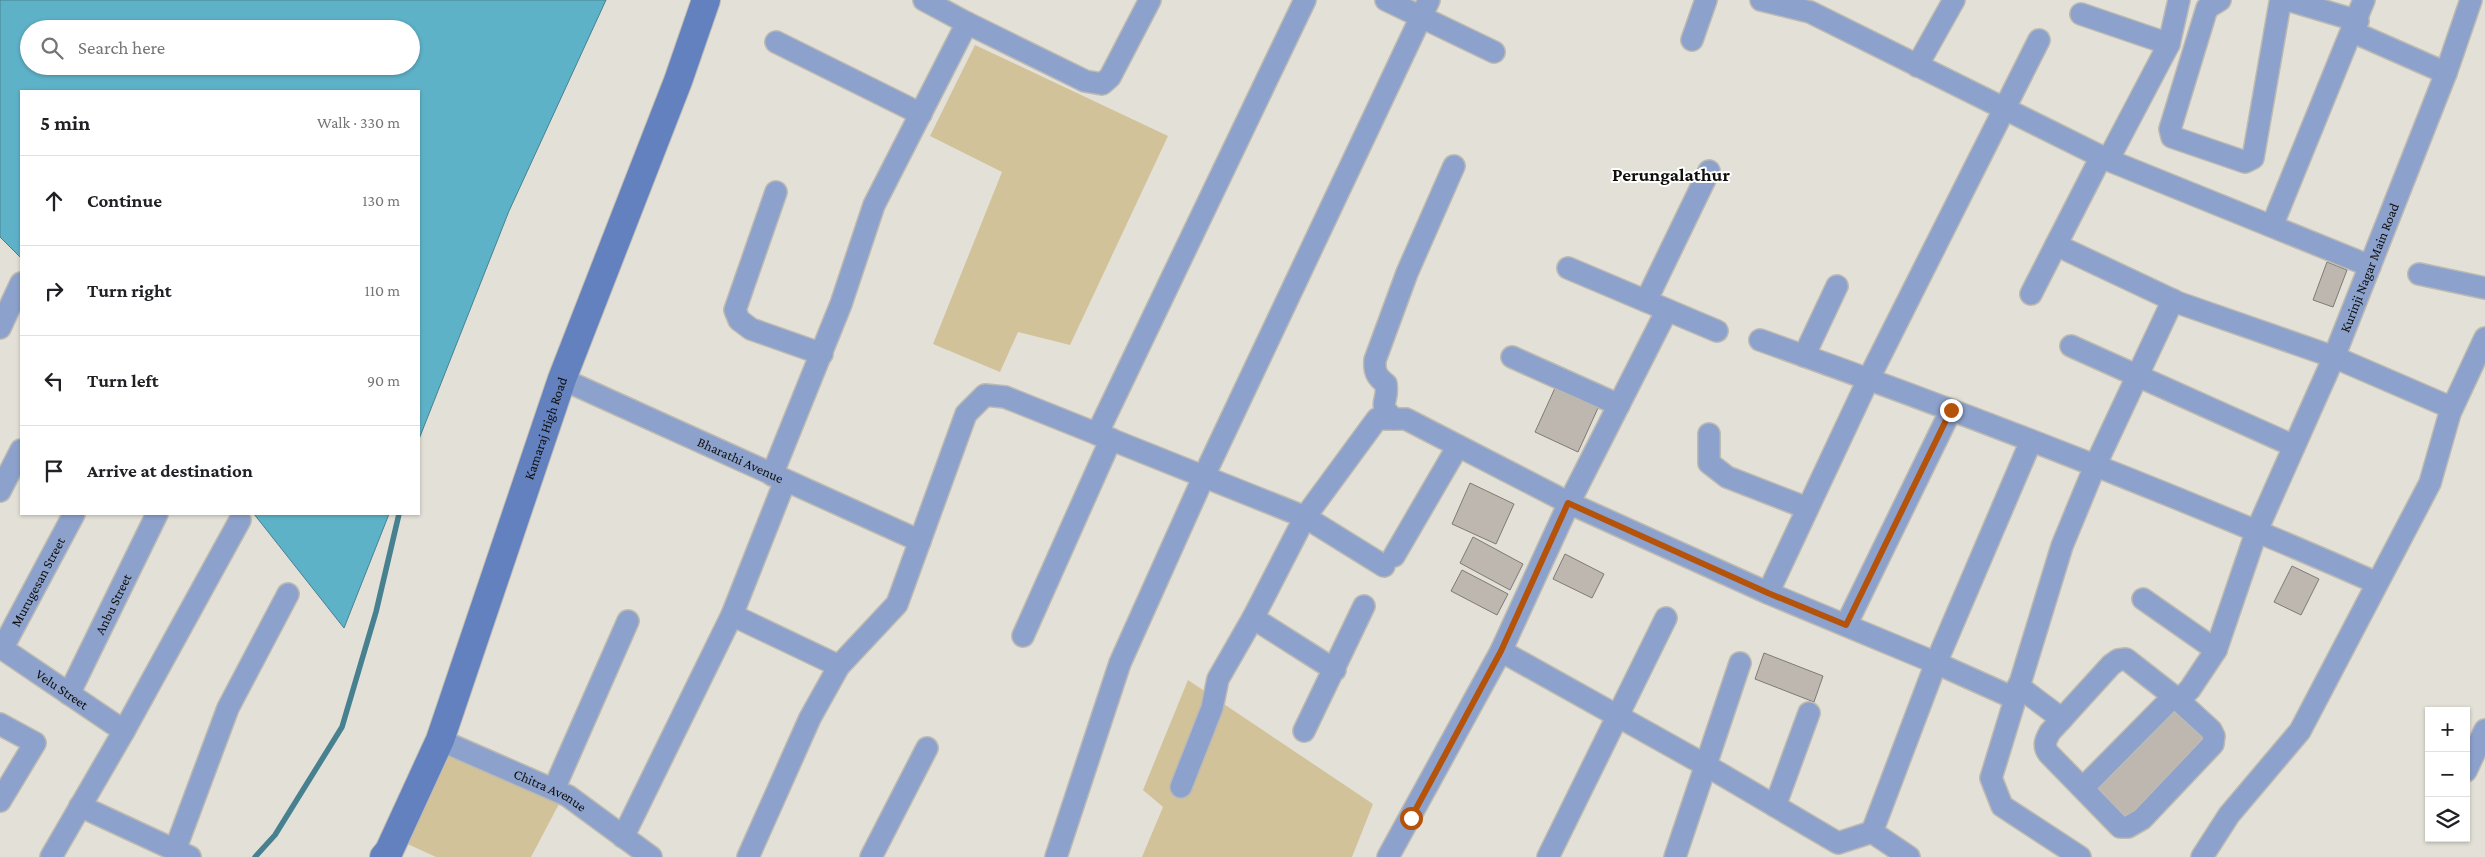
<!DOCTYPE html>
<meta charset="utf-8">
<style>
body{margin:0;font-family:"Crimson Pro",serif;background:#f6f6f6;color:#202124}
.controls{position:absolute;right:15px;bottom:15px;display:grid;overflow:hidden;border-radius:0px;box-shadow:0 1px 4px #0004}
.controls button{width:45px;height:45px;display:grid;place-items:center;padding:0;border:0;border-bottom:1px solid #e0e0e0;background:#fff;color:#202124;font:25px sans-serif}
.stop{position:absolute;width:15px;height:15px;margin:-11px;border:4px solid #b45309;border-radius:50%;background:#fff}
.stop.end{background:#b45309;border-color:#fff;box-shadow:0 1px 5px #0008}
.list{margin:0;padding:0;list-style:none}
h2{display:flex;justify-content:space-between;align-items:center;height:65px;margin:0;padding:0 20px;font-size:21px}
h2 small{font-size:16px;font-weight:400;color:#757577}
.list li{display:grid;grid-template-columns:32px 1fr auto;gap:15px;align-items:center;box-sizing:border-box;height:90px;padding:0 20px;border-top:1px solid #e0e0e0}
.list b{display:block;font-size:19px;white-space:nowrap}
.list em{font-size:16px;font-style:normal;color:#757577}
.icon{flex:none;width:28px;height:28px;fill:none;stroke:currentColor;stroke-width:2;stroke-linecap:round;stroke-linejoin:round}
.map{position:relative;flex:none;width:2485px;height:857px;overflow:hidden}
.search{position:absolute;background:#fff;box-shadow:0 1px 4px #0004;left:20px;top:20px;width:400px;height:55px;display:flex;align-items:center;gap:12px;box-sizing:border-box;padding:0 18px;border-radius:28px;color:#757577;font-size:19px}
.panel{position:absolute;background:#fff;box-shadow:0 1px 4px #0004;left:20px;top:90px;width:400px;height:425px;border-radius:0px}
.map>svg:first-child{display:block}
.green{fill:#d2c29a}
.water{fill:#5eb2c8;stroke:#478190;fill-rule:evenodd}
.lines{fill:none;stroke-linecap:round;stroke-linejoin:round}
.stream{stroke:#478190;stroke-width:5.5}
.building{fill:#bdb7b0;stroke:#7f7a73}
.street-casing{stroke:#bdbab2;stroke-width:24}
.secondary-casing{stroke:#bdbab2;stroke-width:30}
.street{stroke:#8ca1cb;stroke-width:21}
.secondary{stroke:#6381bf;stroke-width:28}
.route{stroke:#b45309;stroke-width:6}
.labels{text-anchor:middle;stroke-width:4;stroke-linejoin:round;paint-order:stroke}
.street-label{font-size:14px;fill:#100f0c;stroke:#fff}
.district-label{font-size:19px;font-weight:bold;fill:#100f0c;stroke:#fff}
</style>
<div class="map">
<svg width="2485" height="857" viewBox="0 0 2485 857">
<rect width="100%" height="100%" fill="#e3e0d7"/>
<g class="green">
<path d="M975 45 1168 136 1070 345 1018 332 1000 372 933 344 1002 172 930 136Z"/>
<path d="M1188 680 1373 804 1352 857H1142L1163 807 1143 790Z"/>
<path d="M439 751 559 804 531 857H436L401 841Z"/>
</g>
<g class="water">
<path d="M0 0H606L509 211 419 439V91H21V258L0 237ZM29 29H411V66H29Z"/>
<path d="M254 514H389L344 628Z"/>
</g>
<g class="lines">
<path class="stream" d="M255 857 275 835 342 727 376 612 399 514"/>
</g>
<g class="building">
<path d="M2327 262 2347 270 2333 307 2313 300Z"/>
<path d="M1555 388 1598 408 1578 452 1535 432Z"/>
<path d="M1470 483 1514 504 1496 544 1452 524Z"/>
<path d="M1473 537 1523 564 1510 590 1460 563Z"/>
<path d="M1565 554 1604 574 1592 598 1553 579Z"/>
<path d="M2292 566 2319 579 2301 615 2274 602Z"/>
<path d="M1462 570 1508 594 1497 615 1451 591Z"/>
<path d="M1764 653 1823 676 1814 702 1755 679Z"/>
<path d="M2173 704 2206 736 2124 822 2090 789Z"/>
</g>
<g class="lines">
<defs>
<g id="street">
<path d="M1386 0 1494 52"/>
<path d="M1761 0 1810 12 2108 160 2370 266"/>
<path d="M2220 0 2207 8 2170 129 2172 137 2245 162 2253 158 2280 3 2291 1 2358 21"/>
<path d="M2081 14 2169 44"/>
<path d="M967 23 1085 81 1102 84 1110 77 1150 0"/>
<path d="M2353 32 2446 73"/>
<path d="M1692 40 1706 0"/>
<path d="M776 42 921 114"/>
<path d="M1917 66 1954 0"/>
<path d="M2101 157 2056 245 2179 303 2334 357 2452 408"/>
<path d="M2108 160 2169 44 2179 0"/>
<path d="M1709 171 1646 301 1717 331"/>
<path d="M776 192 735 310 739 320 751 329 822 354"/>
<path d="M2272 226 2364 0"/>
<path d="M1568 268 1646 301"/>
<path d="M2419 274 2485 288"/>
<path d="M2031 294 2056 245"/>
<path d="M0 328 21 283"/>
<path d="M1760 340C1968 414 2175 494 2377 583"/>
<path d="M2071 346 2294 446"/>
<path d="M1804 356 1837 286"/>
<path d="M1512 357 1619 405"/>
<path id="s1" d="M562 379 920 541"/>
<path d="M1394 419C1376 403 1389 403 1386 384 1377 377 1374 372 1375 360L1407 273 1454 166"/>
<path d="M1097 434 1305 0"/>
<path d="M1709 434V463L1727 477 1807 508"/>
<path d="M772 475 841 304 874 205 967 23 924 0"/>
<path d="M0 491 21 450"/>
<path d="M1394 556 1458 446"/>
<path d="M1384 566 1305 517 1377 419H1406L1569 503 1768 593 1936 663 2031 441"/>
<path d="M1768 593 1869 378 2039 40"/>
<path d="M2143 599 2216 650"/>
<path d="M732 615 839 666"/>
<path d="M1253 618 1335 670"/>
<path d="M1846 625 1951 410"/>
<path d="M1023 636 1111 439"/>
<path id="s2" d="M0 647 124 731"/>
<path id="s3" d="M2 649 74 514"/>
<path d="M1501 651 1707 766 1838 843 1872 832"/>
<path d="M2126 659 2176 698 2211 730 2214 736 2213 744 2142 819 2128 827H2120L2049 754C2043 746 2045 741 2050 732L2111 665 2118 660Z"/>
<path d="M2018 686 2062 719"/>
<path id="s4" d="M69 694 157 514"/>
<path d="M0 724 35 743 0 801"/>
<path d="M1304 731 1364 606"/>
<path id="s5" d="M440 740 568 796 651 857"/>
<path d="M2466 771 2485 730"/>
<path id="s6" d="M2083 788 2168 702 2184 695 2190 689 2216 650 2257 530 2334 357 2446 73 2471 0"/>
<path d="M554 789 628 621"/>
<path d="M80 806 190 857"/>
<path d="M1775 806 1809 713"/>
<path d="M1872 832 1936 663 2014 698"/>
<path d="M1872 832 1909 857"/>
<path d="M623 837 732 615 785 481"/>
<path d="M175 850 228 708 288 594"/>
<path d="M51 857 124 731 240 520"/>
<path d="M748 857 810 718 839 666 897 604 966 414 985 395 1005 397 1305 517 1253 618 1218 679 1212 708 1181 787"/>
<path d="M871 857 927 748"/>
<path d="M1056 857 1120 663 1204 476 1429 0"/>
<path d="M1388 857 1501 651 1569 503 1667 310"/>
<path d="M1548 857 1666 618"/>
<path d="M1675 857 1740 663"/>
<path d="M2080 857 2002 806 1991 778 2062 546 2095 466 2173 300"/>
<path d="M2202 857 2229 815 2300 731 2430 483 2450 413 2485 338"/>
</g>
<g id="secondary">
<path id="s7" d="M384 857 389 851 440 740 562 379 678 81 706 0"/>
</g>
</defs>
<use href="#street" class="street-casing"/>
<use href="#secondary" class="secondary-casing"/>
<use href="#street" class="street"/>
<use href="#secondary" class="secondary"/>
</g>
<g class="lines">
<path class="route" d="M1411 818 1501 651 1568 503 1768 593 1846 625 1951 410"/>
</g>
<g class="labels">
<g class="street-label">
<text dy="5" stroke="none"><textPath href="#s6" startOffset="606">Kurinji Nagar Main Road</textPath></text>
<text dy="5" stroke="none"><textPath href="#s7" startOffset="459">Kamaraj High Road</textPath></text>
<text dy="5" stroke="none"><textPath href="#s1" startOffset="196">Bharathi Avenue</textPath></text>
<text dy="5" stroke="none"><textPath href="#s3" startOffset="76">Murugesan Street</textPath></text>
<text dy="5" stroke="none"><textPath href="#s4" startOffset="100">Anbu Street</textPath></text>
<text dy="5" stroke="none"><textPath href="#s2" startOffset="75">Velu Street</textPath></text>
<text dy="5" stroke="none"><textPath href="#s5" startOffset="121">Chitra Avenue</textPath></text>
</g>
<g class="district-label">
<text x="1671" y="181">Perungalathur</text>
</g>
</g>
</svg>
<div class="controls">
<button>+</button>
<button>−</button>
<button><svg class="icon" aria-label="layers" viewBox="0 0 24 24"><path d="M12 4l9 5-9 5-9-5zM3 14l9 5 9-5"/></svg></button>
</div>
<div class="stop" style="left:1411px;top:818px"></div>
<div class="stop end" style="left:1951px;top:410px"></div>
<div class="search"><svg class="icon" aria-label="search" viewBox="0 0 24 24"><circle cx="10" cy="10" r="6"/><path d="M15 15l6 6"/></svg>Search here</div>
<section class="panel">
<h2>5 min<small>Walk · 330 m</small></h2>
<ul class="list">
<li><svg class="icon" aria-label="ahead" viewBox="0 0 24 24"><path d="M12 20V5M6 11l6-6 6 6"/></svg><div><b>Continue</b></div><em>130 m</em></li>
<li><svg class="icon" aria-label="right" viewBox="0 0 24 24"><path d="M7 20v-9h11M14 6l5 5-5 5"/></svg><div><b>Turn right</b></div><em>110 m</em></li>
<li><svg class="icon" aria-label="left" viewBox="0 0 24 24"><path d="M17 20v-9H6M10 6l-5 5 5 5"/></svg><div><b>Turn left</b></div><em>90 m</em></li>
<li><svg class="icon" aria-label="arrive" viewBox="0 0 24 24"><path d="M6 21V4h12l-3 4 3 4H6"/></svg><div><b>Arrive at destination</b></div></li>
</ul>
</section>
</div>
